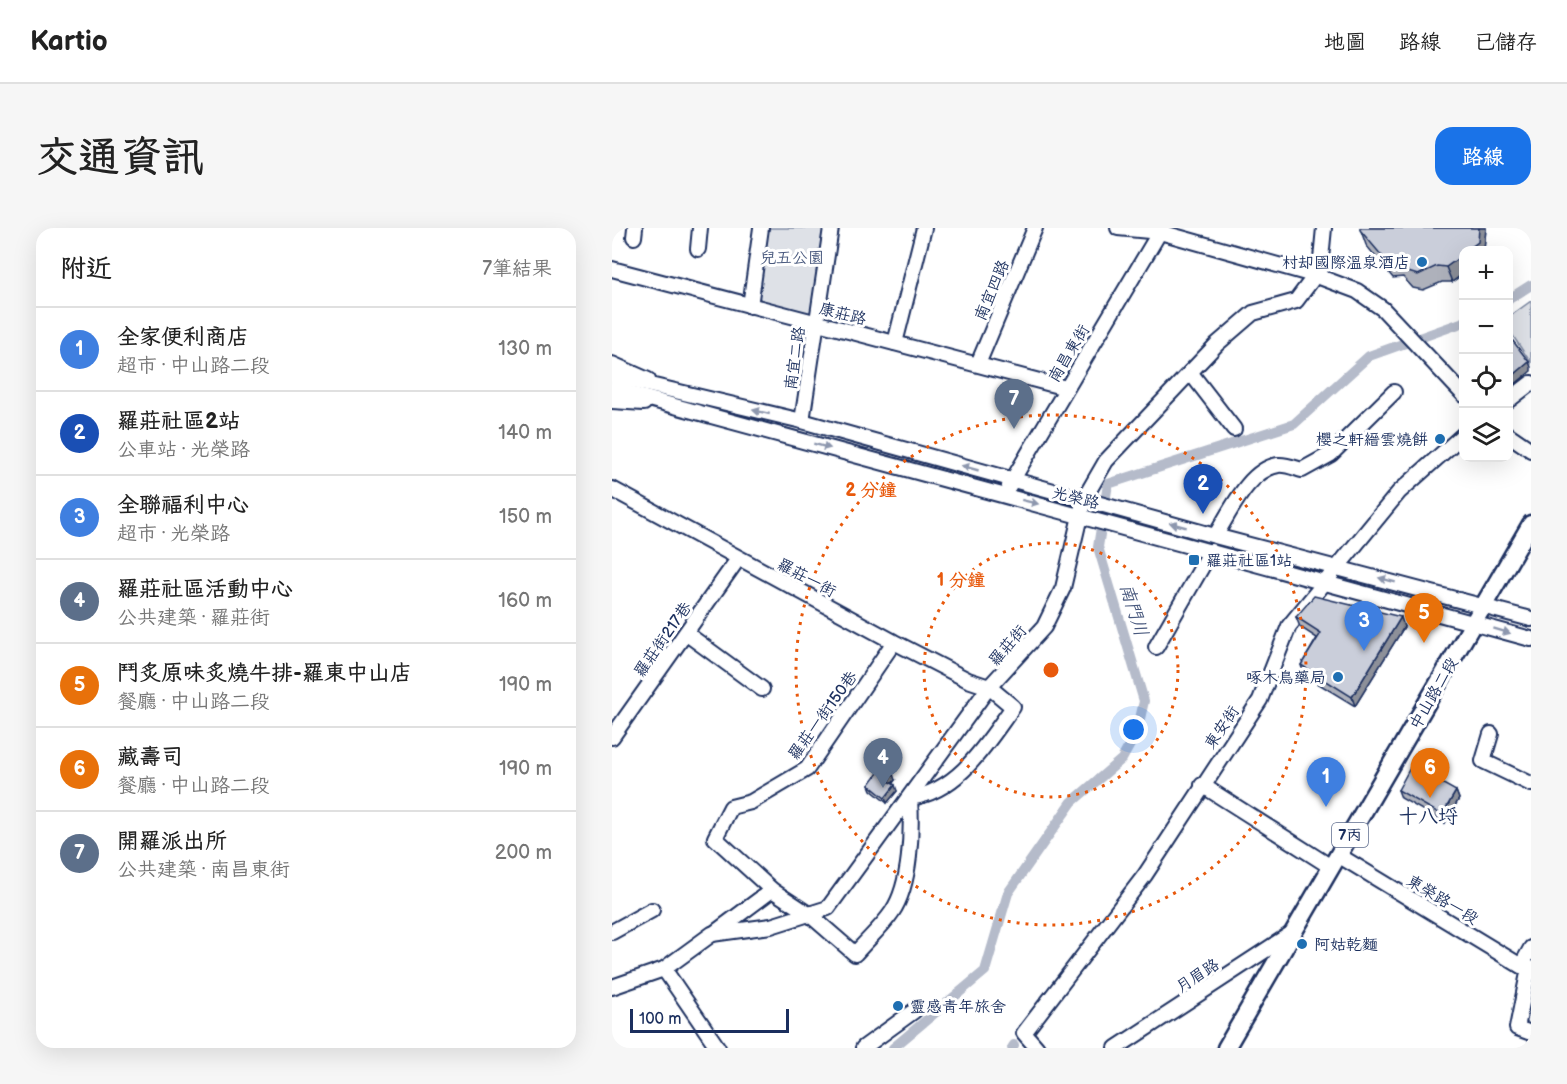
<!DOCTYPE html>
<html lang="zh-TW">
<meta charset="utf-8">
<style>
body{margin:0;font-family:"Balsamiq Sans","LXGW WenKai TC",sans-serif;background:#f6f6f6;color:#222}
.controls{position:absolute;right:18px;top:18px;display:grid;overflow:hidden;border-radius:12px;box-shadow:0 6px 24px #0002}
.controls button{width:54px;height:54px;display:grid;place-items:center;padding:0;border:0;border-bottom:2px solid #e0e0e0;background:#fff;color:#222;font:30px sans-serif}
.scale{position:absolute;left:18px;bottom:15px;width:159px;box-sizing:border-box;padding-left:6px;border:3px solid #1b2f5e;border-top:0;font-size:16px;line-height:21px;white-space:nowrap;color:#1b2f5e;-webkit-text-stroke:4px #fff;paint-order:stroke}
.you{position:absolute;left:522px;top:502px;width:21px;height:21px;margin:-15px;border:4px solid #fff;border-radius:50%;background:#1a73e8;box-shadow:0 0 0 9px #1a73e833}
.badge{display:grid;place-items:center;width:39px;height:39px;border-radius:50%;background:#1a73e8;color:#fff;font-size:20px;font-weight:700}
.pin{position:absolute;translate:-50% -50px;filter:drop-shadow(0 2px 3px #0008)}
.pin::after{content:'';position:absolute;top:32px;width:21px;height:18px;background:inherit;clip-path:polygon(0 0,100% 0,50% 100%)}
.list{margin:0;padding:0;list-style:none}
h2{display:flex;justify-content:space-between;align-items:center;height:78px;margin:0;padding:0 24px;font-size:26px}
h2 small{font-size:20px;font-weight:400;color:#767676}
.list li{display:grid;grid-template-columns:39px 1fr auto;gap:18px;align-items:center;box-sizing:border-box;height:84px;padding:0 24px;border-top:2px solid #e0e0e0}
.list b{display:block;font-size:22px;white-space:nowrap}
.list p{margin:0;font-size:20px;white-space:nowrap;color:#767676}
.list em{font-size:20px;font-style:normal;color:#767676}
.icon{flex:none;width:33px;height:33px;fill:none;stroke:currentColor;stroke-width:2;stroke-linecap:round;stroke-linejoin:round}
.map{position:relative;flex:none;width:919px;height:820px;overflow:hidden;border-radius:18px}
header{display:flex;align-items:center;gap:36px;box-sizing:border-box;height:84px;padding:0 30px;background:#fff;border-bottom:2px solid #e0e0e0}
header strong{font-size:28px}
nav{display:flex;gap:33px;margin-inline-start:auto;font-size:21px}
.intro{display:flex;align-items:center;justify-content:space-between;box-sizing:border-box;height:144px;padding:0 36px}
h1{margin:0;font-size:42px}
.button{padding:15px 27px;border-radius:18px;background:#1a73e8;color:#fff;font-size:21px;font-weight:700}
main{display:flex;gap:36px;padding:0 36px}
aside{flex:1;background:#fff;border-radius:18px;box-shadow:0 6px 24px #0002}
.map>svg:first-child{display:block}
.green{fill:#dee1e7;stroke:#7c88a2;stroke-width:1.5}
.lines{fill:none;stroke-linecap:round;stroke-linejoin:round}
.canal{stroke:#b5bbca;stroke-width:10}
.minor-casing{stroke:#1b2f5e;stroke-width:18}
.major-casing{stroke:#1b2f5e;stroke-width:21}
.minor{stroke:#fff;stroke-width:14}
.major{stroke:#fff;stroke-width:16}
.wall{fill:#aeb1bb;stroke:#1b2f5e;stroke-width:1.5}
.shaded-wall{fill:#8d9099;stroke:#1b2f5e;stroke-width:1.5}
.building{fill:#caceda;stroke:#1b2f5e;stroke-width:1.5}
.oneway{fill:#8d97ae}
.ring{fill:none;stroke:#e8590c;stroke-width:3;stroke-dasharray:3 6}
.poi-dot{fill:#1f6fb2;stroke:#fff;stroke-width:2}
.labels{text-anchor:middle;stroke-width:6;stroke-linejoin:round;paint-order:stroke}
.shield{fill:#fff;stroke:#5f6d8e;stroke-width:1.5}
.shield-label{font-size:15px;font-weight:bold;fill:#1b2f5e}
.park-label{font-size:16px;fill:#4c5c80;stroke:#fff}
.poi-label{font-size:16px;fill:#1b2f5e;stroke:#fff;text-anchor:end}
.street-label{font-size:16px;fill:#1b2f5e;stroke:#fff}
.water-label{font-size:18px;font-style:italic;fill:#49597e;stroke:#fff}
.quarter-label{font-size:20px;fill:#1b2f5e;stroke:#fff}
.centre{fill:#e8590c;stroke:#fff;stroke-width:3}
.ring-label{font-size:18px;text-anchor:middle;font-weight:bold;fill:#e8590c;stroke:#fff;stroke-width:6;stroke-linejoin:round;paint-order:stroke}
</style>
<header>
<strong>Kartio</strong>
<nav><a>地圖</a><a>路線</a><a>已儲存</a></nav>
</header>
<div class="intro"><h1>交通資訊</h1><a class="button">路線</a></div>
<main>
<aside>
<h2>附近<small>7筆結果</small></h2>
<ul class="list">
<li><span class="badge" style="background:#3f7fe0">1</span><div><b>全家便利商店</b><p>超市 · 中山路二段</p></div><em>130 m</em></li>
<li><span class="badge" style="background:#1a4fb4">2</span><div><b>羅莊社區2站</b><p>公車站 · 光榮路</p></div><em>140 m</em></li>
<li><span class="badge" style="background:#3f7fe0">3</span><div><b>全聯福利中心</b><p>超市 · 光榮路</p></div><em>150 m</em></li>
<li><span class="badge" style="background:#5c6f8a">4</span><div><b>羅莊社區活動中心</b><p>公共建築 · 羅莊街</p></div><em>160 m</em></li>
<li><span class="badge" style="background:#e8710a">5</span><div><b>鬥炙原味炙燒牛排-羅東中山店</b><p>餐廳 · 中山路二段</p></div><em>190 m</em></li>
<li><span class="badge" style="background:#e8710a">6</span><div><b>藏壽司</b><p>餐廳 · 中山路二段</p></div><em>190 m</em></li>
<li><span class="badge" style="background:#5c6f8a">7</span><div><b>開羅派出所</b><p>公共建築 · 南昌東街</p></div><em>200 m</em></li>
</ul>
</aside>
<div class="map">
<svg width="919" height="820" viewBox="0 0 919 820">
<rect width="100%" height="100%" fill="#fff"/>
<filter id="ink" filterUnits="userSpaceOnUse"><feTurbulence type="fractalNoise" baseFrequency=".0167" numOctaves="2"/><feDisplacementMap in="SourceGraphic" scale="12" xChannelSelector="R" yChannelSelector="G"/><feConvolveMatrix kernelMatrix="1 2 1 2 8 2 1 2 1" color-interpolation-filters="sRGB"/></filter>
<g filter="url(#ink)">
<g class="green">
<path d="M156 0H213L199 87 145 75Z"/>
<path d="M919 73V135L897 102V89Z"/>
</g>
<g class="lines">
<g class="canal">
<path d="M897 71 919 57"/>
<path d="M281 820 373 743 396 665 460 574 510 531 525 504 532 473 486 319 496 256 682 196 757 128 852 94"/>
<path d="M400 820 402 817"/>
</g>
<defs>
<g id="minor">
<path d="M506 0 548 4 705 48 745 63 771 81 852 167"/>
<path d="M22 9 23 0"/>
<path d="M86 21 88 0"/>
<path d="M0 41 454 160"/>
<path d="M138 78 149 0"/>
<path d="M283 115 312 0"/>
<path d="M0 136 36 152"/>
<path d="M366 136 423 0"/>
<path d="M578 144 622 201"/>
<path d="M0 148 190 193 603 308 919 391"/>
<path d="M0 161 919 411"/>
<path d="M897 172 919 155"/>
<path d="M0 173 32 175"/>
<path d="M190 193 219 0"/>
<path d="M897 207 919 222"/>
<path d="M397 258 550 0"/>
<path d="M0 261 282 414 356 452 377 459 401 479C374 516 347 563 298 570 300 603 299 656 280 684 270 699 255 712 243 726L198 687 160 662 103 610 119 579 139 574 195 541 282 414"/>
<path d="M603 308C618 285 636 242 666 237 673 236 683 240 690 242L719 226 782 164"/>
<path d="M75 406 150 461"/>
<path d="M544 419 599 323"/>
<path d="M879 506 871 533 919 556"/>
<path d="M0 509 126 331"/>
<path d="M590 557 719 639"/>
<path d="M726 627 909 738 919 740"/>
<path d="M0 704 40 682"/>
<path d="M101 706 160 662"/>
<path d="M909 738 919 720"/>
<path d="M917 740 905 800 919 805"/>
<path d="M52 741 106 820"/>
<path d="M0 759 52 741 100 706 159 698 216 680 377 459 432 399 451 360 472 271 494 233 605 116 641 85 684 73 708 41 712 0"/>
<path d="M251 820 302 783"/>
<path d="M425 820 412 805 533 647 648 472 677 398 787 264 852 206"/>
<path d="M504 820 680 705"/>
</g>
<path id="major" d="M614 820 919 296"/>
</defs>
<use href="#minor" class="minor-casing"/>
<use href="#major" class="major-casing"/>
<use href="#minor" class="minor"/>
<use href="#major" class="major"/>
</g>
<g class="wall">
<path d="M748 0H874L872 22H852V45L840 54H830L811 62 801 60 791 49 781 50 754 17Z"/>
<path d="M684 389 792 399 743 478 692 447 689 437 705 410 688 399Z"/>
<path d="M283 552 280 556 285 563 275 575 259 562 257 557Z"/>
<path d="M786 562 844 563 847 571 833 595 789 570Z"/>
</g>
<g class="shaded-wall">
<path d="M867 0H874L872 22H855Z"/>
<path d="M852 26V45L840 54 834 39Z"/>
<path d="M917 134 919 139V143L897 161V151Z"/>
<path d="M789 389 792 399 743 478 740 469Z"/>
<path d="M281 546 283 552 278 558 276 553Z"/>
<path d="M283 557 285 563 275 575 273 570Z"/>
<path d="M844 563 847 571 833 595 830 587Z"/>
</g>
<g class="building">
<path d="M748 0H867L866 14 855 22H852V26L834 39 825 38 806 47 796 44 786 34 776 35 748 2Z"/>
<path d="M901 113 917 134 897 151V117Z"/>
<path d="M702 368 789 389 740 469 689 437 709 405 684 389Z"/>
<path d="M271 538 281 546 276 553 283 557 273 570 257 557Z"/>
<path d="M799 538 844 563 830 587 786 562Z"/>
</g>
<defs><path id="oneway-solid" d="M-6-.8H1V-3.2L6.5 0L1 3.2V.8H-6Z" transform="scale(1.5)"/></defs>
<g class="oneway">
<use href="#oneway-solid" transform="translate(149 184) rotate(-167)"/>
<use href="#oneway-solid" transform="translate(210 218) rotate(15)"/>
<use href="#oneway-solid" transform="translate(358 240) rotate(-164)"/>
<use href="#oneway-solid" transform="translate(418 274) rotate(14)"/>
<use href="#oneway-solid" transform="translate(566 297) rotate(-164)"/>
<use href="#oneway-solid" transform="translate(775 352) rotate(-165)"/>
<use href="#oneway-solid" transform="translate(890 403) rotate(17)"/>
</g>
</g>
<g class="ring">
<circle cx="439" cy="442" r="127"/>
<circle cx="439" cy="442" r="255"/>
</g>
<g class="poi-dot">
<circle cx="810" cy="34" r="6"/>
<circle cx="828" cy="211" r="6"/>
<rect x="576" y="326" width="12" height="12" rx="3"/>
<circle cx="726" cy="449" r="6"/>
<circle cx="690" cy="716" r="6"/>
<circle cx="286" cy="778" r="6"/>
</g>
<g class="labels">
<rect class="shield" x="720" y="595" width="36" height="24" rx="4.5"/>
<g class="shield-label">
<text x="738" y="612">7丙</text>
</g>
<g class="park-label">
<text x="180" y="35">兒五公園</text>
</g>
<g class="poi-label">
<text x="798" y="40">村却國際溫泉酒店</text>
<text x="816" y="217">櫻之軒縉雲燒餅</text>
<text x="594" y="338" text-anchor="start">羅莊社區1站</text>
<text x="714" y="455">啄木鳥藥局</text>
<text x="702" y="722" text-anchor="start">阿姑乾麵</text>
<text x="298" y="784" text-anchor="start">靈感青年旅舍</text>
</g>
<g class="street-label">
<text transform="translate(379 62) rotate(-67)" y="6">南宜四路</text>
<text transform="translate(231 85) rotate(14)" y="6">康莊路</text>
<text transform="translate(456 125) rotate(-59)" y="6">南昌東街</text>
<text transform="translate(182 130) rotate(-82)" y="6">南宜二路</text>
<text transform="translate(464 269) rotate(14)" y="6">光榮路</text>
<text transform="translate(195 349) rotate(28)" y="6">羅莊一街</text>
<text transform="translate(50 411) rotate(-55)" y="6">羅莊街217巷</text>
<text transform="translate(395 417) rotate(-49)" y="6">羅莊街</text>
<text transform="translate(821 465) rotate(-60)" y="6">中山路二段</text>
<text transform="translate(210 487) rotate(-54)" y="6">羅莊一街150巷</text>
<text transform="translate(609 499) rotate(-56)" y="6">東安街</text>
<text transform="translate(831 671) rotate(31)" y="6">東榮路一段</text>
<text transform="translate(585 747) rotate(-33)" y="6">月眉路</text>
</g>
<g class="water-label">
<text transform="translate(522 382) rotate(73)" y="6">南門川</text>
</g>
<g class="quarter-label">
<text x="816" y="595">十八埒</text>
</g>
</g>
<circle cx="439" cy="442" r="9" class="centre"/>
<g class="ring-label">
<text x="259" y="268">2 分鐘</text>
<text x="349" y="358">1 分鐘</text>
</g>
</svg>
<div class="controls">
<button>+</button>
<button>−</button>
<button><svg class="icon" aria-label="locate" viewBox="0 0 24 24"><circle cx="12" cy="12" r="6"/><path d="M12 2v4M12 18v4M2 12h4M18 12h4"/></svg></button>
<button><svg class="icon" aria-label="layers" viewBox="0 0 24 24"><path d="M12 4l9 5-9 5-9-5zM3 14l9 5 9-5"/></svg></button>
</div>
<div class="scale">100 m</div>
<div class="you"></div>
<div class="pin badge" style="left:714px;top:579px;background:#3f7fe0">1</div>
<div class="pin badge" style="left:591px;top:286px;background:#1a4fb4">2</div>
<div class="pin badge" style="left:752px;top:423px;background:#3f7fe0">3</div>
<div class="pin badge" style="left:271px;top:560px;background:#5c6f8a">4</div>
<div class="pin badge" style="left:812px;top:415px;background:#e8710a">5</div>
<div class="pin badge" style="left:818px;top:570px;background:#e8710a">6</div>
<div class="pin badge" style="left:402px;top:201px;background:#5c6f8a">7</div>
</div>
</main>
